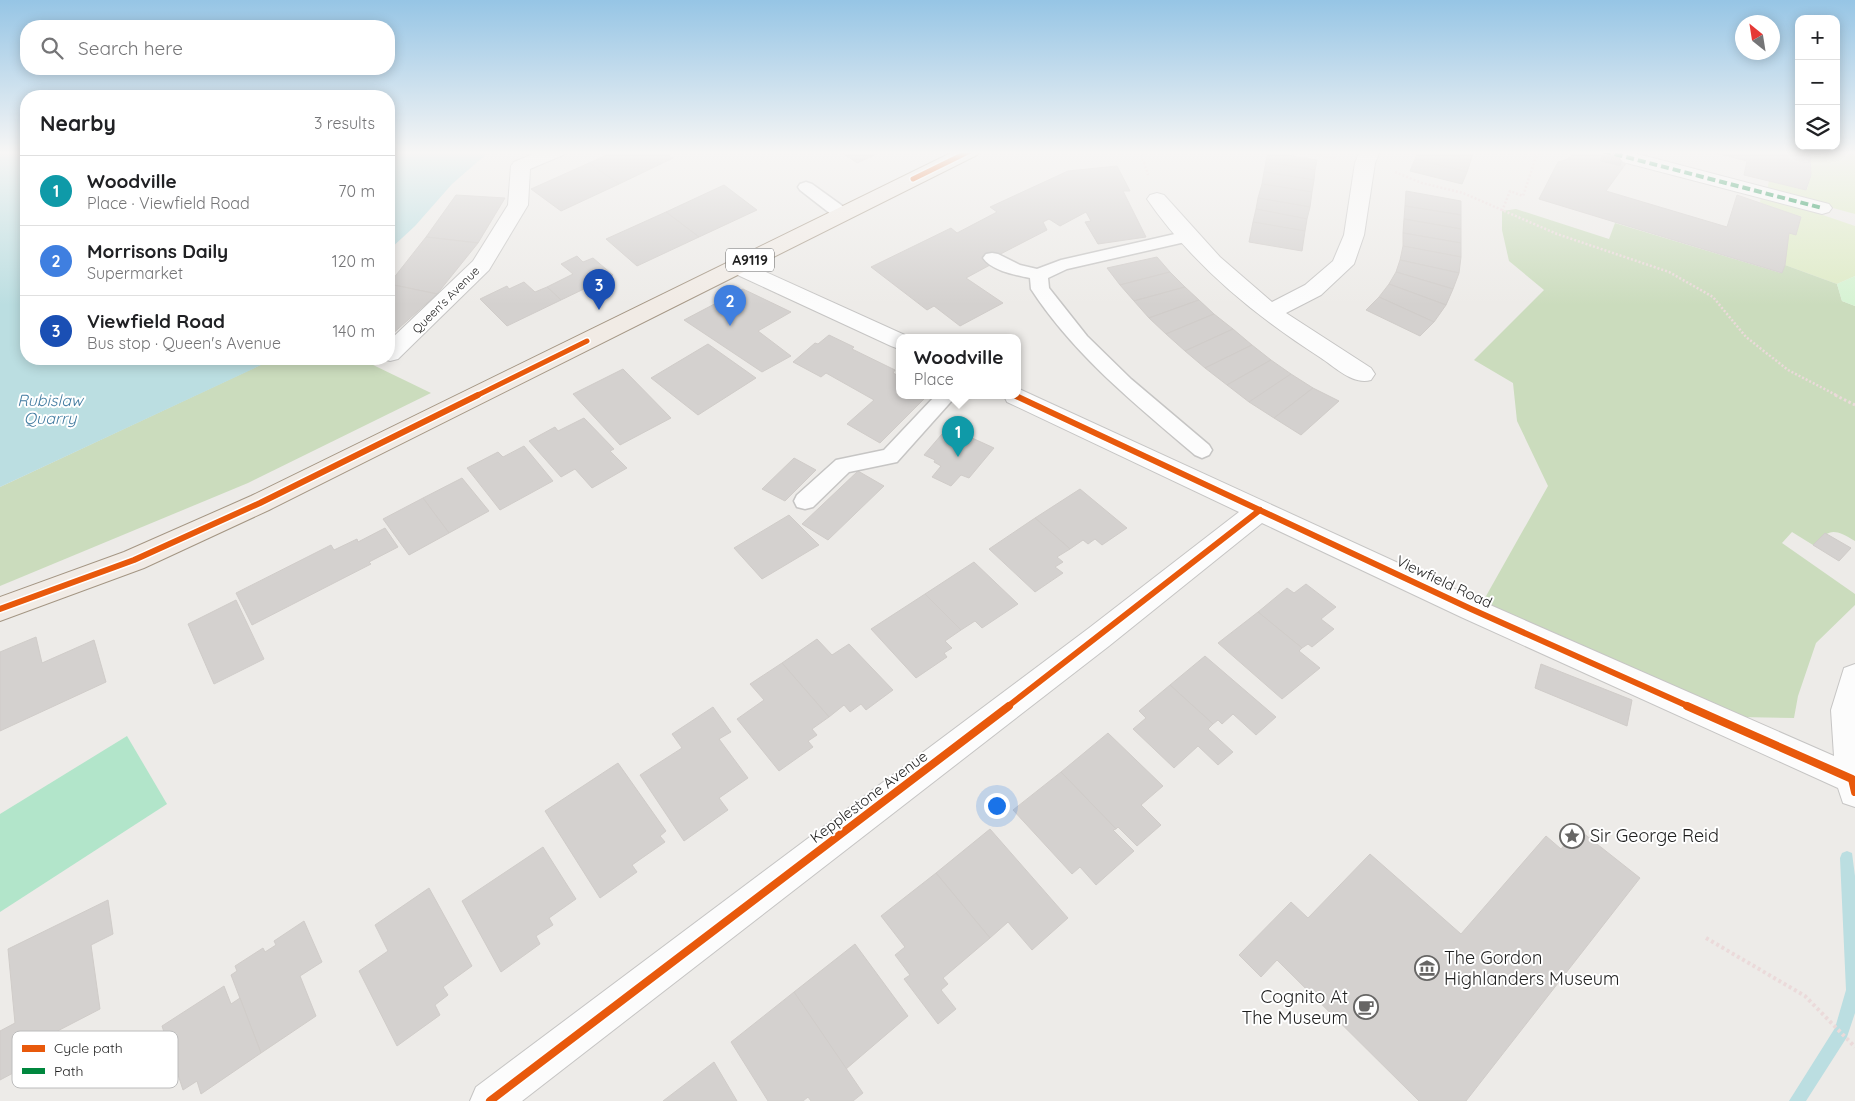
<!DOCTYPE html>
<meta charset="utf-8">
<style>
body{margin:0;font-family:Quicksand,sans-serif;background:#f6f6f6;color:#202124}
.controls{position:absolute;right:15px;top:15px;display:grid;overflow:hidden;border-radius:10px;box-shadow:0 2px 12px #0003}
.controls button{width:45px;height:45px;display:grid;place-items:center;padding:0;border:0;border-bottom:1px solid #e0e0e0;background:#fff;color:#202124;font:25px sans-serif}
.compass{position:absolute;left:1735px;top:15px;width:45px;height:45px;border-radius:50%;background:#fff;box-shadow:0 2px 12px #0003;rotate:330deg}
.you{position:absolute;left:996px;top:805px;width:18px;height:18px;margin:-12px;border:4px solid #fff;border-radius:50%;background:#1a73e8;box-shadow:0 0 0 8px #1a73e833}
.badge{display:grid;place-items:center;width:32px;height:32px;border-radius:50%;background:#2563eb;color:#fff;font-size:16px;font-weight:700}
.pin{position:absolute;translate:-50% -41px;filter:drop-shadow(0 1px 2px #0008)}
.pin::after{content:'';position:absolute;top:26px;width:18px;height:15px;background:inherit;clip-path:polygon(0 0,100% 0,50% 100%)}
.popup{position:absolute;left:896px;top:334px;width:125px;height:65px;box-sizing:border-box;display:grid;place-content:center;border-radius:10px;background:#fff;filter:drop-shadow(0 1px 4px #0005);font-size:16px;white-space:nowrap;color:#757577}
.popup b{font-size:19px;color:#202124}
.popup::after{content:'';position:absolute;left:50%;top:100%;margin-left:-10px;border:10px solid transparent;border-top-color:#fff}
.list{margin:0;padding:0;list-style:none}
h2{display:flex;justify-content:space-between;align-items:center;height:65px;margin:0;padding:0 20px;font-size:21px}
h2 small{font-size:16px;font-weight:400;color:#757577}
.list li{display:grid;grid-template-columns:32px 1fr auto;gap:15px;align-items:center;box-sizing:border-box;height:70px;padding:0 20px;border-top:1px solid #e0e0e0}
.list b{display:block;font-size:19px;white-space:nowrap}
.list p{margin:0;font-size:16px;white-space:nowrap;color:#757577}
.list em{font-size:16px;font-style:normal;color:#757577}
.icon{flex:none;width:28px;height:28px;fill:none;stroke:currentColor;stroke-width:2;stroke-linecap:round;stroke-linejoin:round}
.map{position:relative;flex:none;width:1855px;height:1101px;overflow:hidden}
.search{position:absolute;background:#fff;box-shadow:0 2px 12px #0003;left:20px;top:20px;width:375px;height:55px;display:flex;align-items:center;gap:12px;box-sizing:border-box;padding:0 18px;border-radius:20px;color:#757577;font-size:19px}
.panel{position:absolute;background:#fff;box-shadow:0 2px 12px #0003;left:20px;top:90px;width:375px;height:275px;border-radius:20px}
.map>svg:first-child{display:block}
.grass{fill:#deebc6}
.forest{fill:#cbdcbd}
.park{fill:#d6f3d3}
.pitch{fill:#b2e5ca}
.water{fill:#bbdee1}
.lines{fill:none;stroke-linecap:round;stroke-linejoin:round}
.stream{fill:#bbdee1;fill-rule:evenodd}
.building{fill:#d4d1cf;stroke:#d0ccc9}
.street-tunnel{stroke:#c4c2c0;stroke-width:21;stroke-dasharray:21 11;stroke-linecap:butt}
.lane-casing{stroke:#c6c5c4;stroke-width:3}
.street-casing{stroke:#c6c5c4;stroke-width:2}
.primary-casing{stroke:#a49684;stroke-width:2}
.path-far2{stroke:#ebdada;stroke-width:2.5;stroke-dasharray:2 2;stroke-linecap:butt}
.path-far1{stroke:#ebdada;stroke-width:3;stroke-dasharray:2.5 2.5;stroke-linecap:butt}
.path{stroke:#ebdada;stroke-width:4;stroke-dasharray:3 3;stroke-linecap:butt}
.lane{fill:#fcfcfc;fill-rule:evenodd}
.street{fill:#fcfcfc;fill-rule:evenodd}
.primary{fill:#f1ebe5;fill-rule:evenodd}
.quiet{stroke:#00873e;stroke-width:4;stroke-dasharray:8 4;stroke-linecap:butt}
.cycleway-far2-casing{stroke:#fff;stroke-width:8}
.cycleway-far1-casing{stroke:#fff;stroke-width:9}
.cycleway-casing{stroke:#fff;stroke-width:11}
.cycleway-far2{stroke:#e8590c;stroke-width:5}
.cycleway-far1{stroke:#e8590c;stroke-width:6}
.cycleway{stroke:#e8590c;stroke-width:8}
.labels{text-anchor:middle;stroke-width:4;stroke-linejoin:round;paint-order:stroke}
.far-street-label{font-size:12px;fill:#1f1f1f;stroke:#fff}
.shield{fill:#fff;stroke:#626262;stroke-width:1}
.shield-label{font-size:14px;font-weight:bold;fill:#1f1f1f}
.street-label{font-size:15px;fill:#1f1f1f;stroke:#fff}
.water-label{font-size:16px;font-style:italic;fill:#437ca1;stroke:#fff}
.near-poi-label{font-size:18px;fill:#1f1f1f;stroke:#fff;text-anchor:start}
.key{fill:#fff;stroke:#bcbcbc;stroke-width:1}
.key-label{font-size:14px;fill:#1f1f1f}
</style>
<div class="map">
<svg width="1855" height="1101" viewBox="0 0 1855 1101">
<rect width="100%" height="100%" fill="#edebe8"/>
<g class="grass">
<path d="M1802 151H1855V214L1767 190 1769 181 1807 190 1811 175 1810 155Z"/>
<path d="M1761 194 1855 226V276L1837 284 1785 265 1789 233 1796 235 1801 217 1760 203Z"/>
</g>
<g class="forest">
<path d="M1516 209 1609 239 1615 223 1781 273 1785 265 1837 284 1842 301 1855 306V541C1834 529 1831 528 1813 545L1792 532 1782 543 1855 594V605L1816 643 1798 696 1794 718 1739 717 1481 605 1548 486 1517 421 1513 383 1474 360 1544 290 1509 261 1502 230V211Z"/>
<path d="M273 359 367 362 431 393 248 483 0 586V487Z"/>
</g>
<path class="park" d="M1855 276V306L1842 301 1837 284Z"/>
<path class="pitch" d="M127 736 167 804 0 912V814Z"/>
<g class="water">
<path d="M0 151H26V359H274L0 487Z"/>
<path d="M389 151H490L452 184 415 226 389 250Z"/>
</g>
<g class="lines">
<path class="stream" d="M1847 851 1852 853 1855 876V1013L1847 1037 1806 1101H1789L1835 1028 1846 990 1840 858 1842 853Z"/>
</g>
<g class="building">
<path d="M615 151H662L673 158 619 184 589 163Z"/>
<path d="M840 151H883L857 163Z"/>
<path d="M1418 151H1434L1471 160 1467 172 1415 159Z"/>
<path d="M1434 151H1474L1471 160Z"/>
<path d="M1575 151H1631L1630 158 1606 191 1727 227 1737 195 1801 217 1796 235 1789 233 1785 265 1782 273 1539 199 1558 162 1568 159Z"/>
<path d="M1708 151H1802L1810 154 1811 175 1806 190 1744 175 1747 161Z"/>
<path d="M1268 152 1317 160 1315 170 1266 162Z"/>
<path d="M1415 159 1467 172 1462 184 1410 171Z"/>
<path d="M1266 162 1315 170 1314 180 1264 172Z"/>
<path d="M589 163 619 184 561 211 531 189Z"/>
<path d="M1117 166 1130 191H1123L1146 237 1098 244 1085 222 1091 221 1086 212 1060 226 1049 219 1043 222 1047 230 985 262 990 265 966 278 1003 303 960 326 934 306 927 310 871 267 951 228 957 233 997 212 990 207 1068 171Z"/>
<path d="M1264 172 1314 180 1312 192 1262 184Z"/>
<path d="M1262 184 1312 192 1310 207 1258 198Z"/>
<path d="M724 185 757 210 699 237 666 212Z"/>
<path d="M1406 191 1461 201V215L1405 206Z"/>
<path d="M456 195 505 198 478 243 426 237Z"/>
<path d="M1258 198 1310 207 1307 219 1256 209Z"/>
<path d="M1405 206 1461 215V229L1404 219Z"/>
<path d="M1256 209 1307 219 1305 231 1253 222Z"/>
<path d="M666 212 699 237 637 266 606 239Z"/>
<path d="M1404 219 1461 229V243L1403 233Z"/>
<path d="M1253 222 1305 231 1302 251 1249 242Z"/>
<path d="M1403 233 1461 243V257L1403 246Z"/>
<path d="M426 237 478 243 437 294 389 284Z"/>
<path d="M1403 246 1461 257 1459 273 1400 260Z"/>
<path d="M577 256 583 262 593 258 613 275 561 300 547 287 573 274 561 264Z"/>
<path d="M1157 257 1170 272 1120 285 1107 268Z"/>
<path d="M1400 260 1459 273 1453 289 1396 272Z"/>
<path d="M1170 272 1185 287 1134 301 1120 285Z"/>
<path d="M1396 272 1453 289 1446 305 1389 284Z"/>
<path d="M524 282 535 292 547 287 561 300 507 326 480 299 507 286 509 289Z"/>
<path d="M389 284 437 294 389 337Z"/>
<path d="M1389 284 1446 305 1434 322 1379 297Z"/>
<path d="M1185 287 1199 300 1149 318 1134 301Z"/>
<path d="M743 289 791 312 758 331 791 356 762 372 684 320Z"/>
<path d="M1379 297 1434 322 1420 336 1366 310Z"/>
<path d="M1199 300 1214 314 1166 334 1149 318Z"/>
<path d="M1214 314 1233 329 1185 351 1166 334Z"/>
<path d="M1233 329 1252 345 1205 368 1185 351Z"/>
<path d="M829 335 854 347 852 349 895 370 893 373 899 376V396H927L880 443 847 424 874 400 826 373 821 377 793 362 815 343 818 344Z"/>
<path d="M708 344 756 378 698 415 651 378Z"/>
<path d="M1252 345 1271 360 1227 385 1205 368Z"/>
<path d="M1271 360 1291 374 1249 402 1227 385Z"/>
<path d="M623 369 671 418 620 445 573 394Z"/>
<path d="M1291 374 1313 388 1274 418 1249 402Z"/>
<path d="M1313 388 1339 401 1301 435 1274 418Z"/>
<path d="M584 418 614 449 610 451 627 468 592 488 575 469 561 477 529 441 555 427 558 431Z"/>
<path d="M948 427 994 448 969 478 961 475 951 486 932 477 941 466 934 462 935 460 924 455Z"/>
<path d="M524 446 553 481 500 510 467 468 498 452 503 457Z"/>
<path d="M794 458 816 470 785 501 762 489Z"/>
<path d="M858 471 884 486 828 540 802 524Z"/>
<path d="M462 478 489 511 449 533 423 498Z"/>
<path d="M1080 489 1127 528 1102 545 1095 539 1088 544 1083 540 1070 549 1035 518Z"/>
<path d="M423 498 449 533 409 555 383 519Z"/>
<path d="M789 515 819 545 762 579 734 548Z"/>
<path d="M1035 518 1070 549 1057 557 1063 562 1055 567 1063 573 1035 592 989 549Z"/>
<path d="M385 528 398 547 369 562 371 564 252 625 236 593 331 545 334 550 357 539 358 542Z"/>
<path d="M1825 533 1851 548 1839 561 1813 545Z"/>
<path d="M974 562 1018 604 982 628 975 621 961 630 925 594Z"/>
<path d="M1306 584 1336 607 1321 619 1334 629 1312 647 1308 644 1302 648 1258 612 1287 588 1294 593Z"/>
<path d="M925 594 961 630 945 641 952 648 944 653 947 657 916 678 871 629Z"/>
<path d="M236 600 264 659 214 684 188 624Z"/>
<path d="M1258 612 1302 648 1299 651 1320 668 1282 699 1218 643Z"/>
<path d="M36 637 42 663 94 640 106 682 0 731V652Z"/>
<path d="M817 639 832 655 849 644 893 690 866 710 861 704 850 712 844 705 829 717 782 663Z"/>
<path d="M1205 656 1276 717 1256 735 1233 714 1222 724 1218 720 1213 724 1170 685Z"/>
<path d="M782 663 829 717 812 729 817 735 808 741 813 747 779 771 737 719 764 700 750 684Z"/>
<path d="M1541 664 1632 700 1627 726 1535 688Z"/>
<path d="M1170 685 1213 724 1208 729 1233 752 1218 765 1198 746 1174 768 1133 729 1146 718 1139 711Z"/>
<path d="M713 707 731 732 719 739 748 778 719 798 728 810 684 841 640 775 682 748 672 734Z"/>
<path d="M1108 733 1163 786 1141 805 1161 825 1137 846 1118 827 1116 829 1061 772Z"/>
<path d="M618 763 666 831 660 836 665 842 632 865 637 872 600 898 545 811Z"/>
<path d="M1061 772 1116 829 1113 830 1134 851 1096 885 1080 867 1072 874 1013 810Z"/>
<path d="M990 829 1068 918 1032 950 1008 922 990 938 936 873Z"/>
<path d="M1578 829 1640 878 1466 1101H1419L1277 960 1261 977 1239 955 1291 902 1308 918 1370 854 1461 934 1546 836 1561 849Z"/>
<path d="M543 847 576 899 549 918 553 925 536 936 540 944 501 972 462 901Z"/>
<path d="M936 873 990 938 943 978 948 984 941 990 956 1009 938 1024 904 979 910 975 895 955 905 947 881 916Z"/>
<path d="M429 888 472 966 443 987 448 995 435 1005 440 1015 397 1046 359 971 388 951 375 925Z"/>
<path d="M108 900 113 934 91 945 100 1009 44 1038 45 1048 15 1064V1072L0 1080V1031L15 1023 8 949Z"/>
<path d="M304 921 322 962 300 976 316 1016 261 1053 231 975 237 971 235 966 263 948 265 952 276 945 274 941Z"/>
<path d="M855 944 908 1016 846 1069 794 992Z"/>
<path d="M224 986 231 1004 240 998 261 1053 201 1094 197 1081 183 1090 162 1026Z"/>
<path d="M794 992 863 1093 853 1101H811L808 1097 803 1101H768L731 1042Z"/>
<path d="M714 1062 737 1101H663Z"/>
</g>
<g class="lines">
<path class="street-tunnel" d="M1603 151 1630 158"/>
<defs>
<g id="lane">
<path d="M806 182 812 184 848 210 850 214 848 218H836L800 190 798 187 800 184Z"/>
<path d="M1188 231 1194 232 1197 236 1194 240 1067 269 1048 278 1049 288 1087 336 1131 379 1209 445 1212 450 1209 455 1202 458 1195 455C1135 404 1074 355 1031 289L1030 278C1016 275 992 271 983 258L986 254 992 253 998 254 1020 265 1037 269 1061 260Z"/>
<path d="M935 396H956L897 462 849 472 813 507 805 509 797 507 794 501 797 495 836 460 884 450Z"/>
</g>
<g id="street">
<path d="M540 151H566L563 155 530 169 528 205 489 270 398 359 390 361 383 359H389V341L473 261 508 205 511 166 514 162Z"/>
<path d="M1360 151H1380L1375 163 1364 235 1354 264 1321 295 1286 313 1371 368 1375 374 1371 380C1353 385 1336 368 1321 358 1255 316 1192 264 1147 199L1150 195 1157 193 1164 195 1220 257 1272 302 1305 285 1333 261 1344 235 1355 163Z"/>
<path d="M1630 152 1829 204 1832 208 1829 212 1822 214 1623 162 1620 158 1623 154Z"/>
<path d="M737 259 907 336 909 338H899V349L891 346 729 271 726 266 729 261Z"/>
<path d="M1017 388 1481 601 1834 756 1831 710 1844 668 1855 664V807L1843 803 1838 788 1461 617 1262 523 1109 646 522 1101H470L476 1087 1089 628 1239 512 1007 402 1004 396H1017Z"/>
</g>
<path id="primary" d="M955 151H980L977 155 269 510 144 568 0 621V597L124 552 251 496Z"/>
</defs>
<use href="#lane" class="lane-casing"/>
<use href="#street" class="street-casing"/>
<use href="#primary" class="primary-casing"/>
<g class="path-far2">
<path d="M1140 151 1148 175"/>
<path d="M1298 151 1335 158"/>
<path d="M1395 172 1422 183 1463 193 1557 234 1669 272 1713 297 1746 337 1788 370 1838 396"/>
<path d="M1502 211 1510 191 1523 196 1538 151"/>
</g>
<path class="path-far1" d="M1835 395 1855 405"/>
<path class="path" d="M1706 938 1805 996 1855 1047"/>
<use href="#lane" class="lane"/>
<use href="#street" class="street"/>
<use href="#primary" class="primary"/>
<path class="quiet" d="M1603 151 1822 208"/>
<defs>
<g id="cycleway-far2">
<path d="M913 179 970 151"/>
<path d="M476 396 587 341"/>
</g>
<g id="cycleway-far1">
<path d="M1016 396 1471 609 1690 707"/>
<path d="M0 609 134 560 260 503 478 395"/>
<path d="M1007 707 1260 510"/>
</g>
<g id="cycleway">
<path d="M1687 706 1852 779 1855 792"/>
<path d="M490 1101 1009 706"/>
</g>
</defs>
<use href="#cycleway-far2" class="cycleway-far2-casing"/>
<use href="#cycleway-far1" class="cycleway-far1-casing"/>
<use href="#cycleway" class="cycleway-casing"/>
<use href="#cycleway-far2" class="cycleway-far2"/>
<use href="#cycleway-far1" class="cycleway-far1"/>
<use href="#cycleway" class="cycleway"/>
</g>
<linearGradient id="sky" x2="0" y2="1"><stop stop-color="#96c5e5"/><stop offset="0.5" stop-color="#f7f6f5"/><stop offset="1" stop-color="#f7f6f5" stop-opacity="0"/></linearGradient>
<rect width="1855" height="305" fill="url(#sky)"/>
<defs>
<symbol id="sight-ring" viewBox="-11 -11 22 22"><circle r="9.5" fill="#fff" stroke="#676665" stroke-width="1.5"/><path d="M0-6L1.8-2.2L6-1.7L2.9 1.2L3.7 5.4L0 3.3L-3.7 5.4L-2.9 1.2L-6-1.7L-1.8-2.2Z" fill="#676665"/></symbol>
<symbol id="museum-ring" viewBox="-11 -11 22 22"><circle r="9.5" fill="#fff" stroke="#676665" stroke-width="1.5"/><path d="M0-6L6-3V-2H-6V-3ZM-5-1h2V3h-2ZM-1-1h2V3h-2ZM3-1h2V3H3ZM-6 4H6V6H-6Z" fill="#676665"/></symbol>
<symbol id="cafe-ring" viewBox="-11 -11 22 22"><circle r="9.5" fill="#fff" stroke="#676665" stroke-width="1.5"/><path d="M-5.5-4.5H6V0H3Q3 3.5 0 3.5H-2.5Q-5.5 3.5-5.5 0ZM3-3.2v2h1.7v-2ZM-6 4.5H4V6H-6Z" fill="#676665"/></symbol>
</defs>
<g fill-rule="evenodd">
<use href="#sight-ring" x="1558" y="822" width="28" height="28"/>
<use href="#museum-ring" x="1413" y="954" width="28" height="28"/>
<use href="#cafe-ring" x="1352" y="993" width="28" height="28"/>
</g>
<g class="labels">
<g class="far-street-label">
<text transform="translate(446 300) rotate(-45)" y="4">Queen's Avenue</text>
</g>
<rect class="shield" x="726" y="248.5" width="48" height="23" rx="4"/>
<g class="shield-label">
<text x="750" y="265">A9119</text>
</g>
<g class="street-label">
<text transform="translate(1444 582) rotate(25)" y="5">Viewfield Road</text>
<text transform="translate(869 797) rotate(-37)" y="5">Kepplestone Avenue</text>
</g>
<g class="water-label">
<text x="50" y="406">Rubislaw<tspan x="50" dy="18">Quarry</tspan></text>
</g>
<g class="near-poi-label">
<text x="1590" y="842">Sir George Reid</text>
<text x="1444" y="964">The Gordon<tspan x="1444" dy="21">Highlanders Museum</tspan></text>
<text x="1348" y="1003" text-anchor="end">Cognito At<tspan x="1348" dy="21">The Museum</tspan></text>
</g>
</g>
<rect x="12" y="1031" width="166" height="57" rx="8" class="key"/>
<rect x="22" y="1045" width="23" height="7" fill="#e8590c"/>
<rect x="22" y="1068" width="23" height="6" fill="#00873e"/>
<g class="key-label">
<text x="54" y="1053">Cycle path</text>
<text x="54" y="1076">Path</text>
</g>
</svg>
<div class="controls">
<button>+</button>
<button>−</button>
<button><svg class="icon" aria-label="layers" viewBox="0 0 24 24"><path d="M12 4l9 5-9 5-9-5zM3 14l9 5 9-5"/></svg></button>
</div>
<svg class="compass" viewBox="-18 -18 36 36"><path d="M0-13l5 13h-10z" fill="#e53935"/><path d="M0 13l5-13h-10z" fill="#757577"/></svg>
<div class="you"></div>
<div class="pin badge" style="left:958px;top:457px;background:#0f9aa8">1</div>
<div class="popup"><b>Woodville</b>Place</div>
<div class="pin badge" style="left:730px;top:326px;background:#3f7fe0">2</div>
<div class="pin badge" style="left:599px;top:310px;background:#1a4fb4">3</div>
<div class="search"><svg class="icon" aria-label="search" viewBox="0 0 24 24"><circle cx="10" cy="10" r="6"/><path d="M15 15l6 6"/></svg>Search here</div>
<section class="panel">
<h2>Nearby<small>3 results</small></h2>
<ul class="list">
<li><span class="badge" style="background:#0f9aa8">1</span><div><b>Woodville</b><p>Place · Viewfield Road</p></div><em>70 m</em></li>
<li><span class="badge" style="background:#3f7fe0">2</span><div><b>Morrisons Daily</b><p>Supermarket</p></div><em>120 m</em></li>
<li><span class="badge" style="background:#1a4fb4">3</span><div><b>Viewfield Road</b><p>Bus stop · Queen's Avenue</p></div><em>140 m</em></li>
</ul>
</section>
</div>
